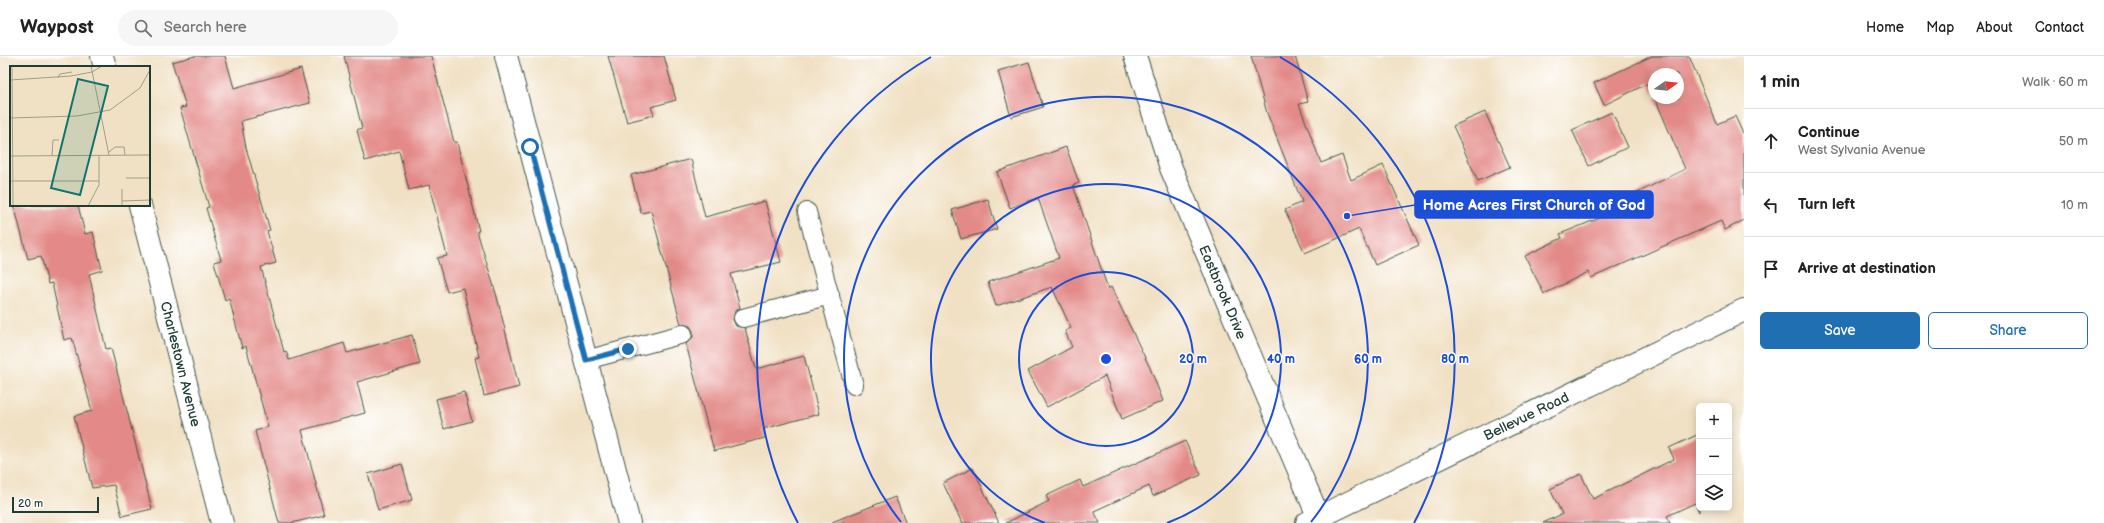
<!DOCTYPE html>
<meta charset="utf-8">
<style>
body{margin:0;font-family:"Balsamiq Sans",sans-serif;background:#f6f6f6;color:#222}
.controls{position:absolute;right:12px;bottom:12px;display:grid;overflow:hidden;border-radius:6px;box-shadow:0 2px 10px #0003}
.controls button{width:36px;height:36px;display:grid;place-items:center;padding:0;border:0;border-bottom:1px solid #e0e0e0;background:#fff;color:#222;font:20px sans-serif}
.compass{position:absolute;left:1648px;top:12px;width:36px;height:36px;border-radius:50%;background:#fff;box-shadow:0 2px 10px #0003;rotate:76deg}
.scale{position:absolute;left:12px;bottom:10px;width:87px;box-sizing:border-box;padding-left:4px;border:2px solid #1f3d34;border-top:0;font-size:11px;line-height:14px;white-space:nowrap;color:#1f3d34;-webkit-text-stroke:3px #fff;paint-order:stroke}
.stop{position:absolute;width:12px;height:12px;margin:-9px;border:3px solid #1f6fb2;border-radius:50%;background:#fff}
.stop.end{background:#1f6fb2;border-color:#fff;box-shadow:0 1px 4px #0008}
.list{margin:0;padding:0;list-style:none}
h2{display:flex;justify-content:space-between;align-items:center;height:52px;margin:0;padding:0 16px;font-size:17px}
h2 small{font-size:13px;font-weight:400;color:#767676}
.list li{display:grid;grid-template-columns:26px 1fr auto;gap:12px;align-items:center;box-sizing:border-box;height:64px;padding:0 16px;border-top:1px solid #e0e0e0}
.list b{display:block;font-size:15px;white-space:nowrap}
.list p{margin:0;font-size:13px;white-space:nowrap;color:#767676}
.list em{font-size:13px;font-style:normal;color:#767676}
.actions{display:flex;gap:8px;padding:12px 16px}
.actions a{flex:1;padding:9px 0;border:1px solid #1f6fb2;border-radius:6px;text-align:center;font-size:14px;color:#1f6fb2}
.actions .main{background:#1f6fb2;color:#fff}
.icon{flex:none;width:22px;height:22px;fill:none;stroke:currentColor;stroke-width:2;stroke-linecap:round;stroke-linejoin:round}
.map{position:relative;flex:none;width:1744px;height:467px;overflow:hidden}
header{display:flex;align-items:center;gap:24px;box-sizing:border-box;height:56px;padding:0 20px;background:#fff;border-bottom:1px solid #e0e0e0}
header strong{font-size:19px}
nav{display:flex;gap:22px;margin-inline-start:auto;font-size:14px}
.search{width:280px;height:36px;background:#f6f6f6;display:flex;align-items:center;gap:10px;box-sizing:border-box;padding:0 14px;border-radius:22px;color:#767676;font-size:15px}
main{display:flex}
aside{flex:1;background:#fff}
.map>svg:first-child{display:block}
.building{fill:#e38a88}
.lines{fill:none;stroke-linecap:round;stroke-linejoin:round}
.lane-casing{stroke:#3e564a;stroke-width:20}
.street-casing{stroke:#3e564a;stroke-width:24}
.secondary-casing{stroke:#3e564a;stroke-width:24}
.lane{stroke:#fff;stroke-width:18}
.street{stroke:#fff;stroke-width:22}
.secondary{stroke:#fff;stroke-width:22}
.route{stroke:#1f6fb2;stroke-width:5}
.ring{fill:none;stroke:#1d4ed8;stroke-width:2}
.labels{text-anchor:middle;stroke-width:3;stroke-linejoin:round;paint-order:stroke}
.street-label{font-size:14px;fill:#1f3d34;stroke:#fff}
.inset-road{fill:none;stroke:#9d9f8a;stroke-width:1}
.view{fill:#0f766e;fill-opacity:0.15;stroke:#0f766e;stroke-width:2}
.inset-edge{fill:none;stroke:#1f3d34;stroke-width:2}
.centre{fill:#1d4ed8;stroke:#fff;stroke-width:2}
.ring-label{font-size:12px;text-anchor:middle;font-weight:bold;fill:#1d4ed8;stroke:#fff;stroke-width:3;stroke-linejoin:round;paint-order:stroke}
.leader{fill:none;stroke:#1d4ed8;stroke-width:1.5}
.callout-dot{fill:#1d4ed8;stroke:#fff;stroke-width:1.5}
.callout{fill:#1d4ed8;stroke:#1d4ed8;stroke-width:1.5}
.callout-label{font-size:15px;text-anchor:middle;font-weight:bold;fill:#fff}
</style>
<header>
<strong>Waypost</strong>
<div class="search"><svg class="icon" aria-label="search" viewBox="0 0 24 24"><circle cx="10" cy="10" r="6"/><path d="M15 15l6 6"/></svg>Search here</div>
<nav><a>Home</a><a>Map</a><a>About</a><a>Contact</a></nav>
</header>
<main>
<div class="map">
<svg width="1744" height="467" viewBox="0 0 1744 467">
<rect width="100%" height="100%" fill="#fff"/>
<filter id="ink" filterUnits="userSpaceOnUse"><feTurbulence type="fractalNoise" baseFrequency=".025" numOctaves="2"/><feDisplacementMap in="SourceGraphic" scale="8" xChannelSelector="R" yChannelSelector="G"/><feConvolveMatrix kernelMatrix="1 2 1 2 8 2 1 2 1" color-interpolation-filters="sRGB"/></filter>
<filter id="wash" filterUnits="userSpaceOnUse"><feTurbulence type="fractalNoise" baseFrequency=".012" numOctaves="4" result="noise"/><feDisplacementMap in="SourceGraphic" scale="16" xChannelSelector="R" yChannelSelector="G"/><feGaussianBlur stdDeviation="0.9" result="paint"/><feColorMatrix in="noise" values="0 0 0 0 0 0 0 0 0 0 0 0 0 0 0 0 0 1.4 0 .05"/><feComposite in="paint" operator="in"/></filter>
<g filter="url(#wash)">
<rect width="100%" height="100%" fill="#f1e1c4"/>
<g id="blocks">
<g class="building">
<path d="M195 0H225L234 32 301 13 310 47 241 65 246 92 270 174 267 175 276 207 261 211 284 296 286 295 289 304 344 287 347 297 412 279 420 308 357 326 365 357 302 374 324 459 292 467H279L255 375 268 371 246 290 242 292 229 242 225 244 214 206 221 204 206 152 209 151 180 52 186 51 172 6Z"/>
<path d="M344 0H431L454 86H457L479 175H477L497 241 519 331 484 340 475 302 479 301 463 232 447 236 437 202 447 200 429 129 409 134 399 95 365 105 357 74 362 72Z"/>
<path d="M608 0H664L676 44 651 51 654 59 627 66Z"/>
<path d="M1251 0H1295L1308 46 1299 48 1321 107 1342 99 1351 124 1383 109 1419 189 1375 209 1359 173 1305 197 1285 154 1302 146 1267 57Z"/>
<path d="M1652 0H1689L1717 68 1735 60 1744 80V164L1725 174 1721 165 1591 222 1588 216 1544 238 1525 200 1562 182 1560 178 1622 153 1619 146 1685 113 1655 42H1678V18H1654V39L1649 27 1604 49 1594 27Z"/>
<path d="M1029 6 1043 51 1011 61 998 15Z"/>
<path d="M1485 56 1510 111 1478 125 1453 70Z"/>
<path d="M1612 56 1628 91 1589 110 1572 74Z"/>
<path d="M1066 91 1079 127 1073 129 1108 233 1111 231 1150 312 1163 345 1122 363 1105 320 1047 351 1028 315 1072 291 1065 275 1071 272 1052 231 996 250 988 226 1059 202 1038 142 1010 152 997 116Z"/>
<path d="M691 103 705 161 765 145 781 206 731 218 740 252 735 255 733 264 736 270 745 272 756 313 804 300 819 358 763 373 765 382 714 395 686 288 693 281V275L690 270 681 268 651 155 641 157 631 119Z"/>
<path d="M988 143 997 173 961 183 952 154Z"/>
<path d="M14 149H78L85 178 93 176 102 214 89 218 106 293 111 292 152 453 122 460 114 429 92 432 74 360 92 355 72 282 64 284 52 227 48 228 41 200 28 203Z"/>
<path d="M464 336 472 365 444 373 436 343Z"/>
<path d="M1699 378V456L1695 447 1667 460 1670 467H1543L1562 458 1550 433 1581 418 1593 443 1674 403 1669 392Z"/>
<path d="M1185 385 1201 419 1153 440 1149 430 1094 455 1100 467H1006L1049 445 1046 440 1080 424 1083 431Z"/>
<path d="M402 408 412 444 378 454 368 418Z"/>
<path d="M973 412 999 467H962L943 427Z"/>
<path d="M895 441 906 467H833L832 466Z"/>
</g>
</g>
</g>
<g filter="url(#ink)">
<use href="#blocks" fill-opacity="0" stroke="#3e564a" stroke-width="1"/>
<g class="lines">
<defs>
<g id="lane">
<path d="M807 156 854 329"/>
<path d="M743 262 830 239"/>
<path d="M586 304 683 278"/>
</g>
<g id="street">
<path d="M102 0 105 11"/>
<path d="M1135 0 1171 112 1321 467"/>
<path d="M140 149 222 467"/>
<path d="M1307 467 1744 254"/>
</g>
<path id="secondary" d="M506 0 629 467"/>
</defs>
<use href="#lane" class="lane-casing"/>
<use href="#street" class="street-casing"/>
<use href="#secondary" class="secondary-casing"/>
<use href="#lane" class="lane"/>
<use href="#street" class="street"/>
<use href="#secondary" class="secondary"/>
</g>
</g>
<g class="lines" filter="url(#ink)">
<path class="route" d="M530 91 586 304 628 293"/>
</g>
<g class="ring">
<circle cx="1106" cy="303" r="87"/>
<path d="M1045 467A175 175 0 1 1 1167 467"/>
<path d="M901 466A262 262 0 1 1 1311 466"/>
<path d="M798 467A349 349 0 0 1 931 1M1280 1A349 349 0 0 1 1414 467"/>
</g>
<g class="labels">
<g class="street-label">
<text transform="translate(1223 236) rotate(67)" y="5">Eastbrook Drive</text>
<text transform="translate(181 308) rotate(76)" y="5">Charlestown Avenue</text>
<text transform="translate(1526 360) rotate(-26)" y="5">Bellevue Road</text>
</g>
</g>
<g transform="translate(10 10)">
<rect width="140" height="140" fill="#f1e1c4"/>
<path class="inset-road" d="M2 0 3 140M81 0 99 89M48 12 50 8 62 6M0 14 61 10 82 6 92 0M0 52 67 50 100 44 130 22 140 4M99 86 105 81H114L115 89M0 90 140 89M42 90 43 74H49M116 112H140M0 115H89M112 123V140M112 135 140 134M32 140H60M78 140 89 119V90"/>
<path class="view" d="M68 13 98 20 70 129 41 122Z"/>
<rect width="140" height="140" class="inset-edge"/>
</g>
<circle cx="1106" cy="303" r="6" class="centre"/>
<g class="ring-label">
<text x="1193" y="307">20 m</text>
<text x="1281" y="307">40 m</text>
<text x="1368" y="307">60 m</text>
<text x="1455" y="307">80 m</text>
</g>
<path class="leader" d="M1347 160L1415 149"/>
<circle class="callout-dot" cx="1347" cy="160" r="4"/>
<rect class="callout" x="1415" y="135" width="238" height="27" rx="4"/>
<g class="callout-label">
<text x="1534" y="154">Home Acres First Church of God</text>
</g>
</svg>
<div class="controls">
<button>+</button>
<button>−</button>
<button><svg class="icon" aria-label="layers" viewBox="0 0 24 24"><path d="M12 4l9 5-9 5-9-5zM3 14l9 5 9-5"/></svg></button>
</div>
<svg class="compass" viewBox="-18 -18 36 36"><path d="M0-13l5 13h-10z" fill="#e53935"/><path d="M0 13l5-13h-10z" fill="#767676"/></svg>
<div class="scale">20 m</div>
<div class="stop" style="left:530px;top:91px"></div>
<div class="stop end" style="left:628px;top:293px"></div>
</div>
<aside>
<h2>1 min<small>Walk · 60 m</small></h2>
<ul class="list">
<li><svg class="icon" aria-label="ahead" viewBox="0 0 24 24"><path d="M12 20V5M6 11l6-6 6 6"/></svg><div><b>Continue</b><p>West Sylvania Avenue</p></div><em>50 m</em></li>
<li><svg class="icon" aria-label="left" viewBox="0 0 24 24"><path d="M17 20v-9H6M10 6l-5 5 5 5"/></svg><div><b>Turn left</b></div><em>10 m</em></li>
<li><svg class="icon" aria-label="arrive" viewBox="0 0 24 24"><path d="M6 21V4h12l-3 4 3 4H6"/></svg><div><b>Arrive at destination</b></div></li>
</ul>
<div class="actions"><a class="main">Save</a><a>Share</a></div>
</aside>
</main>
